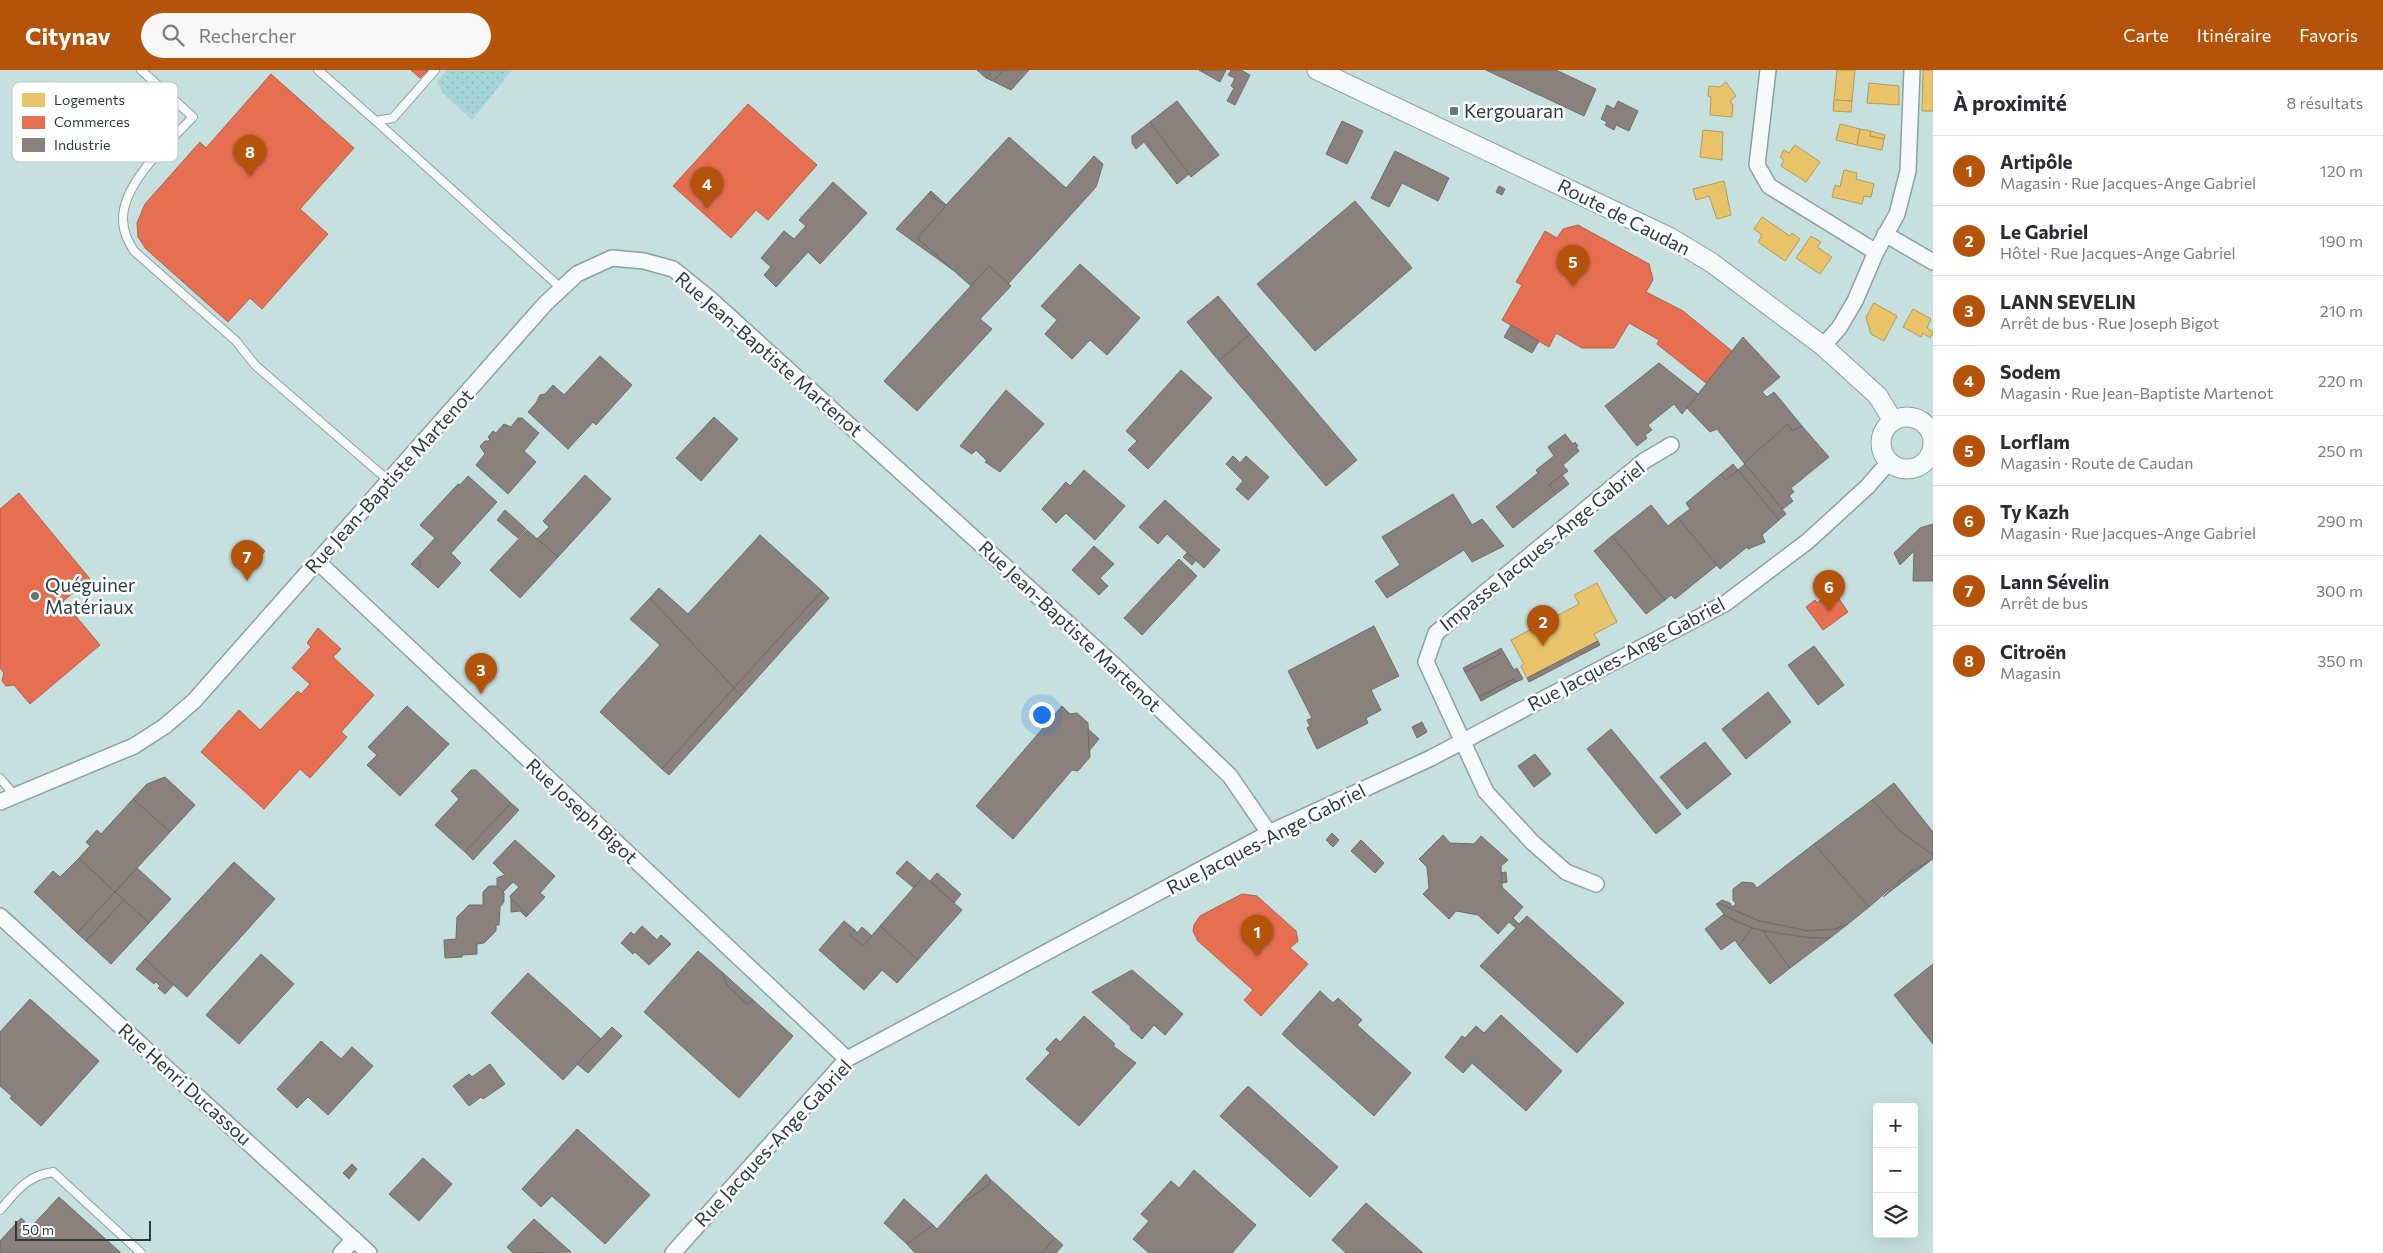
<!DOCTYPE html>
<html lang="fr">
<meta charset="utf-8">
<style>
body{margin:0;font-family:Commissioner,sans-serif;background:#f7f7f7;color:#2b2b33}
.controls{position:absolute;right:15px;bottom:15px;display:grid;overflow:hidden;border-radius:5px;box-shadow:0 5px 20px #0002}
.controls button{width:45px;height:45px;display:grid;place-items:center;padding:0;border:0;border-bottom:1px solid #e1e1e2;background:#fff;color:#2b2b33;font:25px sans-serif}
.scale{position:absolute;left:15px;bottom:12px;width:136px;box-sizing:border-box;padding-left:5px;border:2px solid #2a3d3d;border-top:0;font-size:14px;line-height:18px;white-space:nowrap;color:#2a3d3d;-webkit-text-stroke:4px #fff;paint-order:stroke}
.you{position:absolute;left:1041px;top:644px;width:18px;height:18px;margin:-12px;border:4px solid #fff;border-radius:50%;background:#1a73e8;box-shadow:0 0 0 8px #1a73e833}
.badge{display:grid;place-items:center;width:32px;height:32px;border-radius:50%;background:#b45309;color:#fff;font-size:16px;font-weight:700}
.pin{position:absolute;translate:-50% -41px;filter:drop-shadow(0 1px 2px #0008)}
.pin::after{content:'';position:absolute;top:26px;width:18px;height:15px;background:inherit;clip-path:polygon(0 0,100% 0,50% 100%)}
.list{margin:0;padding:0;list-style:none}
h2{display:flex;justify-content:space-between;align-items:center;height:65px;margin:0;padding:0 20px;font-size:21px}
h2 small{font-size:16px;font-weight:400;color:#7c7c81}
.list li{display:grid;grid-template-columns:32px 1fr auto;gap:15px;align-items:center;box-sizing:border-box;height:70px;padding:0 20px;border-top:1px solid #e1e1e2}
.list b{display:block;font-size:19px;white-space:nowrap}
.list p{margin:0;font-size:16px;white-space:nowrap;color:#7c7c81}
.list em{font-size:16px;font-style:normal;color:#7c7c81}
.icon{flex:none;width:28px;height:28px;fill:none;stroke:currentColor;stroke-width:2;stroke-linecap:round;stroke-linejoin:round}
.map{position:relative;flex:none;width:1933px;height:1183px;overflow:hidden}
header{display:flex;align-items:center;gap:30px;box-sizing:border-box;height:70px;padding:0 25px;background:#b45309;color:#fff}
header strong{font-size:24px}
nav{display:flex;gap:28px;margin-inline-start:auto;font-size:18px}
.search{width:350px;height:45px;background:#f7f7f7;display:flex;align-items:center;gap:12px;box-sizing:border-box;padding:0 18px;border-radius:28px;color:#7c7c81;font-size:19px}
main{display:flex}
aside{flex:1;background:#fff}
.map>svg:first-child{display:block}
.grass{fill:url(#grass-dots)}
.homes{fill:#e9c46a;stroke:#b09c5c}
.shops{fill:#e76f51;stroke:#ae604b}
.industry{fill:#8a817c;stroke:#6d6d69}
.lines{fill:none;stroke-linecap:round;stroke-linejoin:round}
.service-casing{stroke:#8ca0a0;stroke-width:10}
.minor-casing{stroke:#8ca0a0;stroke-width:18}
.tertiary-casing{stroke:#8ca0a0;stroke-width:21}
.service{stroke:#f6fafa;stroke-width:8}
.minor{stroke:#f6fafa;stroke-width:15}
.tertiary{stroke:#f6fafa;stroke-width:19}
.poi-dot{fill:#617676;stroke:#fff;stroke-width:2}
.labels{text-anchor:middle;stroke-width:5;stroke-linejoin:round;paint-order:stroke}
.poi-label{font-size:19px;fill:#2a3d3d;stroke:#fff;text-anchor:start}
.street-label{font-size:19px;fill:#2a3d3d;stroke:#fff}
.key{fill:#fff;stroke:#bfc5c5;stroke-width:1}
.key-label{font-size:14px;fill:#2a3d3d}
</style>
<header>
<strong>Citynav</strong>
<div class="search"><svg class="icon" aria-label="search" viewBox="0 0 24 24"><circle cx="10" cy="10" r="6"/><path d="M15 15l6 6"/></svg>Rechercher</div>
<nav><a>Carte</a><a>Itinéraire</a><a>Favoris</a></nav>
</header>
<main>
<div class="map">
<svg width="1933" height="1183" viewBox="0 0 1933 1183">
<defs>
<pattern id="grass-dots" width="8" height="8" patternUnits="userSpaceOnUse" patternTransform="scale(1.25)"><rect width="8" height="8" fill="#a6d7d8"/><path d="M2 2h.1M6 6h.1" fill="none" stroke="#8fb9ba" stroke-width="1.8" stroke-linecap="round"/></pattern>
</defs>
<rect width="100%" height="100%" fill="#c6e0e0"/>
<path class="grass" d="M447 0H512L472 50 442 22 437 12Z"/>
<g class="homes">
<path d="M1837 0H1855L1852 31 1834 30Z"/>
<path d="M1923 0H1933V41H1922Z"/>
<path d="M1726 12 1736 26 1731 30V34H1733L1732 47 1710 45 1711 27 1708 26 1709 16 1720 17Z"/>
<path d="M1869 13 1899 16V35L1867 33Z"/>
<path d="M1834 30 1852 31 1851 42 1833 41Z"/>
<path d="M1840 54 1860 59 1857 75 1836 70Z"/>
<path d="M1860 59 1871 61 1870 66 1884 69 1882 80 1857 75Z"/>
<path d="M1703 60 1723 62 1722 90 1700 87Z"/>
<path d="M1871 61 1885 65 1884 69 1870 66Z"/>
<path d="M1795 75 1820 92 1806 112 1781 96 1784 90 1780 87 1784 80 1789 83Z"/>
<path d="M1844 100 1857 103 1856 109 1874 114 1871 127 1864 126 1862 134 1832 127 1835 115 1840 117Z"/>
<path d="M1724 111 1731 145 1717 149 1709 126 1696 130 1693 119Z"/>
<path d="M1762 147 1790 166 1792 163 1800 169 1785 191 1758 172 1762 165 1754 159Z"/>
<path d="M1811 166 1821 172 1817 177 1832 187 1820 204 1796 188Z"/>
<path d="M1874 233 1897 246 1884 271 1871 264 1866 247Z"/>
<path d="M1913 239 1931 249 1927 258 1933 262 1930 268 1923 263 1921 267 1903 257Z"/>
<path d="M1597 513 1617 552 1594 564 1598 571 1527 608 1521 596 1524 594 1511 570 1579 534 1574 525Z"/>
</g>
<g class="shops">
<path d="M411 0H428L420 8Z"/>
<path d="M271 4 354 78 300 139 328 164 262 239 250 228 228 252 146 179 138 167 137 153 145 134 200 72 206 78Z"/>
<path d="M748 34 817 95 768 150 756 140 731 168 673 116Z"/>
<path d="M1578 155 1649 194 1653 210 1646 222 1683 241 1732 281 1706 313 1657 274 1659 270 1629 253 1614 278H1582L1556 263 1549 277 1502 250 1522 215 1516 212 1545 161 1557 168 1563 159Z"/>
<path d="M19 423 90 509 63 531 100 575 30 634 14 615 6 616 2 611 4 603 0 598V439Z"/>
<path d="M258 475 265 481 259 489 251 482Z"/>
<path d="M1833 520 1848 542 1823 560 1806 537 1815 530 1817 533Z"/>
<path d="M318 558 341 579 333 587 374 625 341 662 347 667 310 708 300 699 264 739 201 682 239 640 260 660 298 621 301 624 310 614 292 598 311 577 307 573Z"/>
<path d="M1242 824 1257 826 1296 861 1298 871 1290 878 1308 894 1261 946 1244 930 1253 920 1198 871 1193 861 1194 855 1200 846Z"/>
</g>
<g class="industry">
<path d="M977 0H993L986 8Z"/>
<path d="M993 0H1004L993 11 986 8Z"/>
<path d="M1004 0H1029L1011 20 993 11Z"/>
<path d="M1199 0H1226L1220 12Z"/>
<path d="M1231 0H1241L1250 5 1235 35 1227 31 1234 18 1231 16 1235 8 1228 5Z"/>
<path d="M1486 0H1556L1596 19 1584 46Z"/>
<path d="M1177 31 1219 85 1191 107 1150 52Z"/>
<path d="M1618 31 1638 41 1629 61 1616 55 1614 60 1605 55 1607 52 1601 49 1607 35 1614 39Z"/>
<path d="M1342 51 1363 61 1347 94 1326 84Z"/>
<path d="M1150 52 1189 104 1177 114 1144 72 1136 79 1132 73V66Z"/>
<path d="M1009 67 1066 118 1094 86 1103 94 1096 117 1008 214 989 196 971 216 917 168 945 137 929 123 931 121 946 135Z"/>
<path d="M1395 81 1449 108 1438 131 1402 113 1389 137 1371 128Z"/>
<path d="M833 112 867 143 820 194 808 182 776 217 764 205 771 197 761 188 784 161 794 169 806 156 799 150Z"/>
<path d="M1499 116 1505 119 1502 125 1496 122Z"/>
<path d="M929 123 945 137 917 168 953 200 896 159Z"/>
<path d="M1355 131 1412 198 1315 281 1257 214Z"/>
<path d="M1080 194 1140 248 1107 285 1090 270 1072 289 1045 264 1057 250 1041 236Z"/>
<path d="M989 196 1011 216 980 249 992 259 917 341 884 311Z"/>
<path d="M1218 226 1250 264 1219 291 1187 252Z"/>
<path d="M1511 255 1539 271 1532 283 1504 267Z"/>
<path d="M1250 264 1357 390 1326 416 1219 291Z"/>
<path d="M1743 267 1780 307 1762 322 1767 327 1774 322 1802 356 1792 361 1788 354 1744 393 1717 359 1710 362 1687 338Z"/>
<path d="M600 286 632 315 596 355 593 352 568 379 528 342 536 333 540 325 545 324 553 315 564 325Z"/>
<path d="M1659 293 1698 324 1682 344 1674 334 1648 355 1652 360 1645 365 1647 368 1637 376 1605 336Z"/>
<path d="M1181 300 1212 328 1148 399 1128 380 1137 371 1126 361Z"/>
<path d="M1006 320 1044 354 1000 402 985 392 987 391 976 380 972 384 960 376Z"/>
<path d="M714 347 738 369 701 411 676 388Z"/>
<path d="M518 348H522L539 363 524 381 536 392 508 424 476 395 485 384 480 376 485 371H488L490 369 488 367 493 361 496 363 504 354 511 357Z"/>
<path d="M1788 354 1792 361 1802 356 1829 387 1791 418 1794 422 1789 426 1793 431 1783 439 1744 393Z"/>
<path d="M1565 364 1573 374 1575 372 1578 376 1576 377 1579 381 1563 395 1568 401 1549 415 1556 424 1513 458 1496 437 1538 403 1536 400 1554 386 1548 377Z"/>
<path d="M1233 386 1240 393 1246 386 1269 407 1248 430 1236 419 1243 411 1226 394Z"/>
<path d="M1733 394 1738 400 1726 410 1721 404Z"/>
<path d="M1745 394 1786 444 1779 450 1738 400Z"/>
<path d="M1084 400 1125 436 1095 470 1066 443 1056 453 1042 439 1066 412 1070 416Z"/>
<path d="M1738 400 1779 450 1762 465 1765 472 1748 479 1747 477 1720 499 1678 448 1690 439 1686 433 1721 404 1726 410Z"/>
<path d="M585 405 611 429 558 487 537 469 549 457 543 451Z"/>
<path d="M1562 405 1569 414 1556 424 1549 415Z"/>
<path d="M468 406 497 432 451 483 461 493 438 518 417 499 421 496 419 494 421 491 417 488 435 468 420 455 458 414 460 415Z"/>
<path d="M1453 424 1472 455 1482 449 1504 476 1472 492 1464 480 1387 528 1375 511 1400 495 1382 467Z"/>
<path d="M1165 430 1220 480 1204 498 1167 464 1158 474 1139 457Z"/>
<path d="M1651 435 1668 456 1678 448 1717 495 1675 529 1671 525 1665 530 1612 466Z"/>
<path d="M505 440 526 459 518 468 497 450Z"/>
<path d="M1933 454V511H1913L1914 481 1900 495 1894 483 1920 458Z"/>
<path d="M527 460 558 487 520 528 490 500Z"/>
<path d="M760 465 822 521 734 618 650 528 659 518 688 544Z"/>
<path d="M1612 466 1665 530 1646 544 1594 481Z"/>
<path d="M1094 476 1114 494 1100 508 1108 516 1099 525 1072 500Z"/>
<path d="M1187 483 1196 490 1192 495 1183 487Z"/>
<path d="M417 488 421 491 419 494 421 496 417 499 411 494Z"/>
<path d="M1179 489 1197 506 1142 565 1124 548Z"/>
<path d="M822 521 829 528 741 626 734 618Z"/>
<path d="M650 528 734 618 662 699 600 642 660 575 630 549Z"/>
<path d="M1374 556 1399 606 1371 620 1381 640 1366 648 1368 653 1317 679 1307 658 1310 656 1307 650 1312 648 1288 601Z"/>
<path d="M1598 571 1600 575 1529 612 1527 608Z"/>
<path d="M1814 576 1844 615 1818 635 1788 595Z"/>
<path d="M1501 578 1514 600 1517 598 1523 609 1516 612 1514 609 1479 627 1465 602 1500 584 1498 580Z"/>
<path d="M1498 580 1500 584 1465 602 1463 598Z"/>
<path d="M1514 609 1516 612 1481 631 1479 627Z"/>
<path d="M734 618 741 626 669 705 662 699Z"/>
<path d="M1768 622 1791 652 1746 689 1722 659Z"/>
<path d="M407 636 449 674 400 726 367 695 377 685 368 677Z"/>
<path d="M1062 636 1070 644 1077 643 1088 653 1090 687 1078 701 1072 700 1013 769 976 736Z"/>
<path d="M1422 652 1427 662 1417 668 1412 657Z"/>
<path d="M1088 659 1099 669 1089 681Z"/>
<path d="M1611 659 1681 744 1656 764 1587 679Z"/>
<path d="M1705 672 1731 704 1687 739 1660 707Z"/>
<path d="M1535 684 1551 704 1534 717 1518 696Z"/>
<path d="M471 700H476L511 733 465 782 435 755 459 729 451 721Z"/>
<path d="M165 707 195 735 170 762 133 729 147 714Z"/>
<path d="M1894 713 1933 762V785L1901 762 1872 730Z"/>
<path d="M133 729 170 762 115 822 79 788 90 776 86 772 97 760 101 764Z"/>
<path d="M1872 730 1901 762 1933 785V789L1907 804 1869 837 1814 774Z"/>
<path d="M511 733 519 740 473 790 465 782Z"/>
<path d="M1332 763 1339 770 1333 777 1326 770Z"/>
<path d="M1443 765 1450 773 1474 774 1481 766 1508 790 1501 796 1502 817 1523 837 1513 848 1519 854 1527 846 1624 933 1577 983 1480 896 1516 858 1509 852 1498 864 1478 845 1456 841 1449 849 1423 824 1429 818 1427 797 1419 789Z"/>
<path d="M515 770 555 806 540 823 545 827 528 845 511 829 510 826 519 817 513 812 503 822 497 816V808L505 805 493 793Z"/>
<path d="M1361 770 1384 793 1375 803 1351 781Z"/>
<path d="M1814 774 1869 837 1848 854 1836 859 1808 861 1759 851 1718 833 1722 830 1730 833 1732 837 1736 834 1733 830V819L1742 812 1753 813 1757 818Z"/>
<path d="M79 788 115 822 77 863 34 822 53 801 60 807Z"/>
<path d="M907 791 924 806 914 818 896 803Z"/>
<path d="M1930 791 1883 827 1907 804Z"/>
<path d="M234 792 275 829 187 927 145 889Z"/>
<path d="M137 798 171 829 149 853 115 822Z"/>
<path d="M1506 802 1507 812 1502 813 1501 803Z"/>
<path d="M937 803 961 824 954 833 930 811Z"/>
<path d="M924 806 962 840 918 890 880 856Z"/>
<path d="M489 816H497L504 823V832L500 837 499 855H496V861L484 873 477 874V884L462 885V887L445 888 444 870 456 869 457 847 469 835H483V822Z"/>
<path d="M115 822 124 830 86 871 77 863Z"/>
<path d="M511 829 528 845 526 847 520 841 511 842Z"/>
<path d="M124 830 149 853 111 894 86 871Z"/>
<path d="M1718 833 1759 851 1808 861 1836 859 1848 854 1830 868 1797 867 1752 858 1723 845 1724 844 1716 834Z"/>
<path d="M1723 845 1752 858 1739 876 1735 870 1721 880 1705 859Z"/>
<path d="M844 851 855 860 850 865 863 876 880 856 918 890 897 913 882 900 864 920 819 880Z"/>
<path d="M642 856 657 870 661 865 671 874 649 895 635 882 633 884 621 873 631 862 634 865Z"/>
<path d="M862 857 872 866 863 876 850 865 855 860 857 863Z"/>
<path d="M1752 858 1763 861 1790 898 1770 914 1739 876Z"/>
<path d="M1763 861 1812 868H1830L1790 898Z"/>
<path d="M698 881 722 902 727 915 747 934 753 930 793 966 739 1028 644 942Z"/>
<path d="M261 884 294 914 239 974 206 945Z"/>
<path d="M145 889 173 915 165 924 158 918 160 916 156 912 154 914 136 899Z"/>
<path d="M1933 894V974L1894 925Z"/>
<path d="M1132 900 1183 944 1165 965 1154 955 1142 969 1130 959 1131 957 1092 922Z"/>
<path d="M722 902 753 930 747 934 727 915Z"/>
<path d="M528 903 601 969 563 1010 491 943Z"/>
<path d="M1320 921 1333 933 1338 928 1362 950 1357 955 1411 1003 1374 1046 1282 964Z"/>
<path d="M30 929 99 991 41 1056 10 1028 12 1026 0 1016V962Z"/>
<path d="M1501 945 1562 1001 1526 1041 1472 993 1463 1003 1445 987 1462 966 1465 968 1476 956 1484 963Z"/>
<path d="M1084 946 1115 974 1113 976 1136 993 1079 1056 1026 1009 1050 983 1046 979 1056 968 1060 972Z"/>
<path d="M612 957 622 966 588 1003 577 994Z"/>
<path d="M321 971 341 989 352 977 373 996 328 1045 308 1027 297 1038 277 1019Z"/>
<path d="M490 994 505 1014 483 1029 481 1027 469 1036 453 1016 469 1004 472 1007Z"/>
<path d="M1248 1016 1338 1097 1310 1127 1220 1046Z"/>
<path d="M577 1059 650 1125 605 1174 552 1126 541 1137 522 1119Z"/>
<path d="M423 1088 452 1114 419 1151 389 1124Z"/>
<path d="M352 1094 357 1099 349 1109 343 1103Z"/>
<path d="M1194 1100 1256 1155 1232 1183H1149L1133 1169 1149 1151 1141 1144 1171 1111 1179 1118Z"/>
<path d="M986 1104 990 1109V1114L953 1141Z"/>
<path d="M990 1109 1055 1168 1042 1183H915L907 1174 933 1155 937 1159 955 1139 990 1114Z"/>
<path d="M59 1127 121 1183H0V1171L21 1148 31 1157Z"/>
<path d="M904 1129 933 1155 907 1174 884 1153Z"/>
<path d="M1366 1133 1423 1183H1346L1332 1170Z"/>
<path d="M534 1149 571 1182 513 1183 507 1177Z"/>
<path d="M1055 1168 1063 1175 1056 1183H1042Z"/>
</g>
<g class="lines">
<defs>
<g id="service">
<path d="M141 0 193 47C169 72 123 112 123 149 123 162 128 171 134 181L236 271 255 295 389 411"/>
<path d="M318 0 376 51 393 48 435 0"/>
<path d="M376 51 562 219"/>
<path d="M0 708 15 726"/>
<path d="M0 1140C17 1121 26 1106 53 1102L141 1183"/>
</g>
<g id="minor">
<path d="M1768 0 1757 95 1769 116 1876 182"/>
<path d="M1885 164 1933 192"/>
<path d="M1823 276 1839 258 1855 231 1876 182 1897 144 1908 101 1912 0"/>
<path d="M318 492 847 989"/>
<path d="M0 732 134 676 165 656 194 631 545 234 577 204 612 188 644 191 673 199 709 228 1115 596 1230 706 1269 763"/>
<path d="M1596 814 1566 802 1532 772 1486 722 1426 592 1436 563 1644 391 1671 375"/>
<path d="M0 846 369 1183"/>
<path d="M341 1183 354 1169"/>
<path d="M673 1183 847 989 1269 763 1431 688 1726 533 1808 471 1867 417 1889 392"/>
</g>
<g id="tertiary">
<path d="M1317 0 1669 167 1712 193 1823 276 1878 326 1893 351"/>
<circle cx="1907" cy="373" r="26"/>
</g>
</defs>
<use href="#service" class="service-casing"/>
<use href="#minor" class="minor-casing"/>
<use href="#tertiary" class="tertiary-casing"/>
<use href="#service" class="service"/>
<use href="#minor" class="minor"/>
<use href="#tertiary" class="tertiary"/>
</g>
<g class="poi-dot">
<rect x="1449" y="36" width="10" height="10" rx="2.5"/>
<circle cx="35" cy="526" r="5"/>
</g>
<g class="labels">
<g class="poi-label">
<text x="1464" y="48">Kergouaran</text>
<text x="45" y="522">Quéguiner<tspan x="45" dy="22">Matériaux</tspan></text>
</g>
<g class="street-label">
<text transform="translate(1624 147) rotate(27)" y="7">Route de Caudan</text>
<text transform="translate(769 284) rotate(41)" y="7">Rue Jean-Baptiste Martenot</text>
<text transform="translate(389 411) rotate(-48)" y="7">Rue Jean-Baptiste Martenot</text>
<text transform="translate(1542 476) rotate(-39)" y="7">Impasse Jacques-Ange Gabriel</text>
<text transform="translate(1070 556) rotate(43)" y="7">Rue Jean-Baptiste Martenot</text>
<text transform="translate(1626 584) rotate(-28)" y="7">Rue Jacques-Ange Gabriel</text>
<text transform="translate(582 741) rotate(43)" y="7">Rue Joseph Bigot</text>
<text transform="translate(1266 769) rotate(-27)" y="7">Rue Jacques-Ange Gabriel</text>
<text transform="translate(185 1014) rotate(42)" y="7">Rue Henri Ducassou</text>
<text transform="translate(773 1073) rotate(-47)" y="7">Rue Jacques-Ange Gabriel</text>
</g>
</g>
<rect x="12" y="12" width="166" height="80" rx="8" class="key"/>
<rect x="22" y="23" width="23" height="14" fill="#e9c46a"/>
<rect x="22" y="46" width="23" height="13" fill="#e76f51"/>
<rect x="22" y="68" width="23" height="14" fill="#8a817c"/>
<g class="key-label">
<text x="54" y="35">Logements</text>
<text x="54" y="57">Commerces</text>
<text x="54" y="80">Industrie</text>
</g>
</svg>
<div class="controls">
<button>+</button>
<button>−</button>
<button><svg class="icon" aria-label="layers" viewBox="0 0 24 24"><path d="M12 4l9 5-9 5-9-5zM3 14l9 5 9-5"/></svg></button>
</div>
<div class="scale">50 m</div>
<div class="you"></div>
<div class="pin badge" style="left:1257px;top:886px">1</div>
<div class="pin badge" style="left:1543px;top:576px">2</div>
<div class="pin badge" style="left:481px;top:624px">3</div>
<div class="pin badge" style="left:707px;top:138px">4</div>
<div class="pin badge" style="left:1573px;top:216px">5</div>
<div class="pin badge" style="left:1829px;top:541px">6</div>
<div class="pin badge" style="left:247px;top:511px">7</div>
<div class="pin badge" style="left:250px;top:106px">8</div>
</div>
<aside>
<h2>À proximité<small>8 résultats</small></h2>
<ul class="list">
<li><span class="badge">1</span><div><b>Artipôle</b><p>Magasin · Rue Jacques-Ange Gabriel</p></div><em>120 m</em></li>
<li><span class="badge">2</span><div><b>Le Gabriel</b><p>Hôtel · Rue Jacques-Ange Gabriel</p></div><em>190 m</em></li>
<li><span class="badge">3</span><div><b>LANN SEVELIN</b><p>Arrêt de bus · Rue Joseph Bigot</p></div><em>210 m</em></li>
<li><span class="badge">4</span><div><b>Sodem</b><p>Magasin · Rue Jean-Baptiste Martenot</p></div><em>220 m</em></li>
<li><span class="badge">5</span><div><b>Lorflam</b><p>Magasin · Route de Caudan</p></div><em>250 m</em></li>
<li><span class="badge">6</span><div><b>Ty Kazh</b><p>Magasin · Rue Jacques-Ange Gabriel</p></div><em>290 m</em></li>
<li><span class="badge">7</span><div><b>Lann Sévelin</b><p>Arrêt de bus</p></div><em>300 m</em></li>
<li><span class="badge">8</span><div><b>Citroën</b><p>Magasin</p></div><em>350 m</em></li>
</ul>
</aside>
</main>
